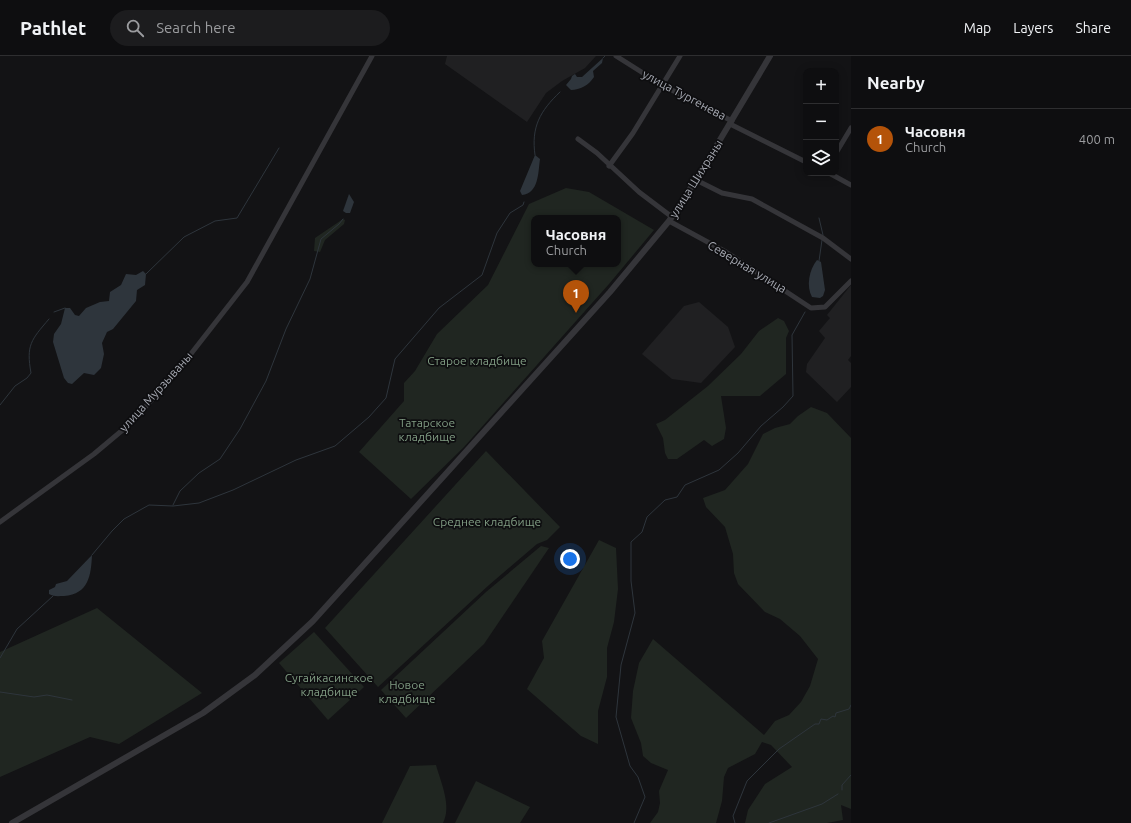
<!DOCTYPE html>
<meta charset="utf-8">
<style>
body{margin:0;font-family:Ubuntu,sans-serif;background:#1c1c1e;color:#f1f3f6}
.controls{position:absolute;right:12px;top:12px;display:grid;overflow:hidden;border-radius:8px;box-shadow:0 2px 10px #0003}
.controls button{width:36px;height:36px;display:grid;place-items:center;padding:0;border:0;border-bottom:1px solid #2e2e30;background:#0e0e10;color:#f1f3f6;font:20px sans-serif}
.you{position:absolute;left:570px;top:503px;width:14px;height:14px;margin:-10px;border:3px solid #fff;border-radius:50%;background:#1a73e8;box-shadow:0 0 0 6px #1a73e833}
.badge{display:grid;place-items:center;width:26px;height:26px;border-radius:50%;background:#b45309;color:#fff;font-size:13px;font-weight:700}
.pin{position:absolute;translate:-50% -33px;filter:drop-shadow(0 1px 2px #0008)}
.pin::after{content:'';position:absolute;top:21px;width:14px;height:12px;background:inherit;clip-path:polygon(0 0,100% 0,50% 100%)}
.popup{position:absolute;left:531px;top:159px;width:90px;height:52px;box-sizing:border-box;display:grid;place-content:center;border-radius:8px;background:#0e0e10;filter:drop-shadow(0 1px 3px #0005);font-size:13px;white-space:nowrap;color:#9b9c9f}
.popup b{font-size:15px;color:#f1f3f6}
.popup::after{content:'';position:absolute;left:50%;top:100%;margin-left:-8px;border:8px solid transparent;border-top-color:#0e0e10}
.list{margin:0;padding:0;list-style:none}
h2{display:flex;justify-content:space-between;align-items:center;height:52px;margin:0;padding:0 16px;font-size:17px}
h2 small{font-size:13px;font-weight:400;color:#9b9c9f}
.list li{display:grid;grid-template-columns:26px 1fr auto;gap:12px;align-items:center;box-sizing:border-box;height:60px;padding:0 16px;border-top:1px solid #2e2e30}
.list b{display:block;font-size:15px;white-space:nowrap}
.list p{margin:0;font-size:13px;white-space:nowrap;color:#9b9c9f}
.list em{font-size:13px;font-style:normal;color:#9b9c9f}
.icon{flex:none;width:22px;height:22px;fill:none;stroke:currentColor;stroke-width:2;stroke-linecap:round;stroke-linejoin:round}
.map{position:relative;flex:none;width:851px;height:767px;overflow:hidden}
header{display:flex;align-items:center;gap:24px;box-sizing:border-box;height:56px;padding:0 20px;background:#0e0e10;border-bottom:1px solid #2e2e30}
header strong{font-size:19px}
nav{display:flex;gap:22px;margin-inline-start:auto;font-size:14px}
.search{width:280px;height:36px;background:#1c1c1e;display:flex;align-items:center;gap:10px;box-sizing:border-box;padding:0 14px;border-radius:22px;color:#9b9c9f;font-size:15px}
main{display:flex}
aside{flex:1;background:#0e0e10}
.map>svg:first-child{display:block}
.built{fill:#202022}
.green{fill:#202621;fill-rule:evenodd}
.water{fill:#2e353c}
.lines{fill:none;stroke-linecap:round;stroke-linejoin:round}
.stream{stroke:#2e353c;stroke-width:1}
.minor{stroke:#353539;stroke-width:5}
.tertiary{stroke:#353539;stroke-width:6}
.labels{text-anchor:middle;stroke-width:3.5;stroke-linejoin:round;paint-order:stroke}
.street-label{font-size:12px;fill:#a7aab3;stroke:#0e0e10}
.park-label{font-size:12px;fill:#809c83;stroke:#0e0e10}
</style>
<header>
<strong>Pathlet</strong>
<div class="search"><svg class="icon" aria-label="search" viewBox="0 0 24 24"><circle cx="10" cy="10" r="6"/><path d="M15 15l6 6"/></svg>Search here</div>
<nav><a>Map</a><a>Layers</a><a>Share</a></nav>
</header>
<main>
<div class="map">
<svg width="851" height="767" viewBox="0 0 851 767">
<rect width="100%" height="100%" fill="#131315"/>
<g class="built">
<path d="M447 0H596L585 12 562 25 546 37 527 66 445 8Z"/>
<path d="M851 229V300L848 304 851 307V331L837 346 806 316 807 308 825 282 819 275 830 262 827 259Z"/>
<path d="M699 246 728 271 735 291 701 327 672 323 642 298 684 250Z"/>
</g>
<g class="green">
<path d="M566 132 589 136 654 174 609 228 464 391 411 443 359 396 404 345V327L415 315 437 278 488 229 529 148ZM534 162H618V208H534Z"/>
<path d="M343 163 345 164 344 168 325 184 320 196 314 195 315 182Z"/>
<path d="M778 262 784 265 789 275 786 282V318L760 340H721L726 372 724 383 712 390 704 384 677 403H668L665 397 663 382 656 368 665 364 708 330 741 298 759 275Z"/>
<path d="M811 351 827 357 851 382V753L841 749 843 764 827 767H745L748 754 765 728 792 711 771 689 762 686 755 698 728 712 724 721 722 745 716 767H650L658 756 660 747 659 735 668 714 651 707 643 700 641 687 631 662 633 635 639 607 653 583 764 679 775 665 789 659 801 646 810 630 818 603 800 580 780 563 765 556 738 528 734 517 733 498 725 471 706 451 703 442 725 434 748 408 763 378 775 372 790 368 798 360Z"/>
<path d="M486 395 560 471 547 484 537 488 489 529 378 631 325 572Z"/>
<path d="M599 484 616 492 618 533 614 566 607 592V621L598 655V688L581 680 527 633 544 602 542 585Z"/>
<path d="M541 490 549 492 484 588 406 662 381 634 486 536Z"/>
<path d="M97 552 202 637 119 688 90 681 0 721V596Z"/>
<path d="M314 576 364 631 328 664 279 607Z"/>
<path d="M436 709C441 727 452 750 443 767H382L410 710Z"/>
<path d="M476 725 530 751 520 767H455Z"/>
</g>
<g class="water">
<path d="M603 2 602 7 593 15 594 21C589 29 580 34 571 34L566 29 571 23 572 20 575 18 577 21H582Z"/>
<path d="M535 99 540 103C538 117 539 137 522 139L520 135Z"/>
<path d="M349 138 354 146 350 157H346L343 155Z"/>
<path d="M817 204 821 206 825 234 823 240 820 242 812 241C806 230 809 214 817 204Z"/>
<path d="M143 215 146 218 145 229 137 234 136 245 113 273 107 276 102 287 104 298 101 312 94 319 84 317 72 328 68 327 64 322 53 286 54 278 61 268 65 252H70L75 259 79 260 86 252 100 246 109 245 110 236 121 229 126 218 136 219Z"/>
<path d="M92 499C91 519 89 538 64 540 59 540 54 541 49 538V534L55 531 56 528 67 525Z"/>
</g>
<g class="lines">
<g class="stream">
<path d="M603 2 605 0"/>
<path d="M535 99C531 71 540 55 560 36"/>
<path d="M819 162 823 179"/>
<path d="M819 205 822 184"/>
<path d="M146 218 184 181 215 165 237 162 279 92"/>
<path d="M54 256 65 252"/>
<path d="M0 349 15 330 27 322 31 317C26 289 31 284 49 263"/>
<path d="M173 449 180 435 199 417 220 403 240 373 266 325 286 273 310 223 321 183 339 168 343 163"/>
<path d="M92 499 112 475 124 463 149 449 173 450 199 447 233 434 296 404 335 390 369 361 386 342 395 303 439 252 482 219 497 177 510 157 523 149 524 146"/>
<path d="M0 602 17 573 53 540"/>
<path d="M0 636 34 641 47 639 72 644"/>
<path d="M842 734V729L851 719"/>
<path d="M634 767 645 741 638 721 630 710 616 661 621 609 635 557 631 525V486L642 476 647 461 665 444 677 441 685 429 719 414 738 397 761 370 783 351 793 340 792 279 805 256"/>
<path d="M735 767 733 760 747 725 779 693 815 668H819L821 663 827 664 833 660 835 661 836 657 849 653 851 649"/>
<path d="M769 767 822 748 838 738"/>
</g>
<g class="minor">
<path d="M616 0 662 29 732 65"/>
<path d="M730 68 806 106"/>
<path d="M578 83 597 97 639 136 672 161"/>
<path d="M836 97 851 72"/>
<path d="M609 110 633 77 680 0"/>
<path d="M829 117 851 129"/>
<path d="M696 124 722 137 752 143 823 182 851 203"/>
<path d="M669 165 726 196 811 252 825 251 851 225"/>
<path d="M0 466 94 398 131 367 176 317 247 226 372 0"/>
</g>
<path class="tertiary" d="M12 767 203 657 255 619 313 565 610 236 669 165 696 124 770 0"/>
</g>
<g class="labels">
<g class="street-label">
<text transform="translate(684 39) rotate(28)" y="4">улица Тургенева</text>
<text transform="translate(696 123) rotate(-58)" y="4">улица Шихраны</text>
<text transform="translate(747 211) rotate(31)" y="4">Северная улица</text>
<text transform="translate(156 336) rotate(-48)" y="4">улица Мурзываны</text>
</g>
<g class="park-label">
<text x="477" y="309">Старое кладбище</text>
<text x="427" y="371">Татарское<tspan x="427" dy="14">кладбище</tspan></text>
<text x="487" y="470">Среднее кладбище</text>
<text x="329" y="626">Сугайкасинское<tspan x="329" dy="14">кладбище</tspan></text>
<text x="407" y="633">Новое<tspan x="407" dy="14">кладбище</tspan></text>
</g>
</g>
</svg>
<div class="controls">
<button>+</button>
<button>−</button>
<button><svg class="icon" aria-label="layers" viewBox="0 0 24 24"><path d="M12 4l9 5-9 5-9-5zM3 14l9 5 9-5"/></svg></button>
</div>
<div class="you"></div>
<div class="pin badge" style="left:576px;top:257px">1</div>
<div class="popup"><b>Часовня</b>Church</div>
</div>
<aside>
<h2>Nearby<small></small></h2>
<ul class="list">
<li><span class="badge">1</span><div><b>Часовня</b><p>Church</p></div><em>400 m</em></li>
</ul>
</aside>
</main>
